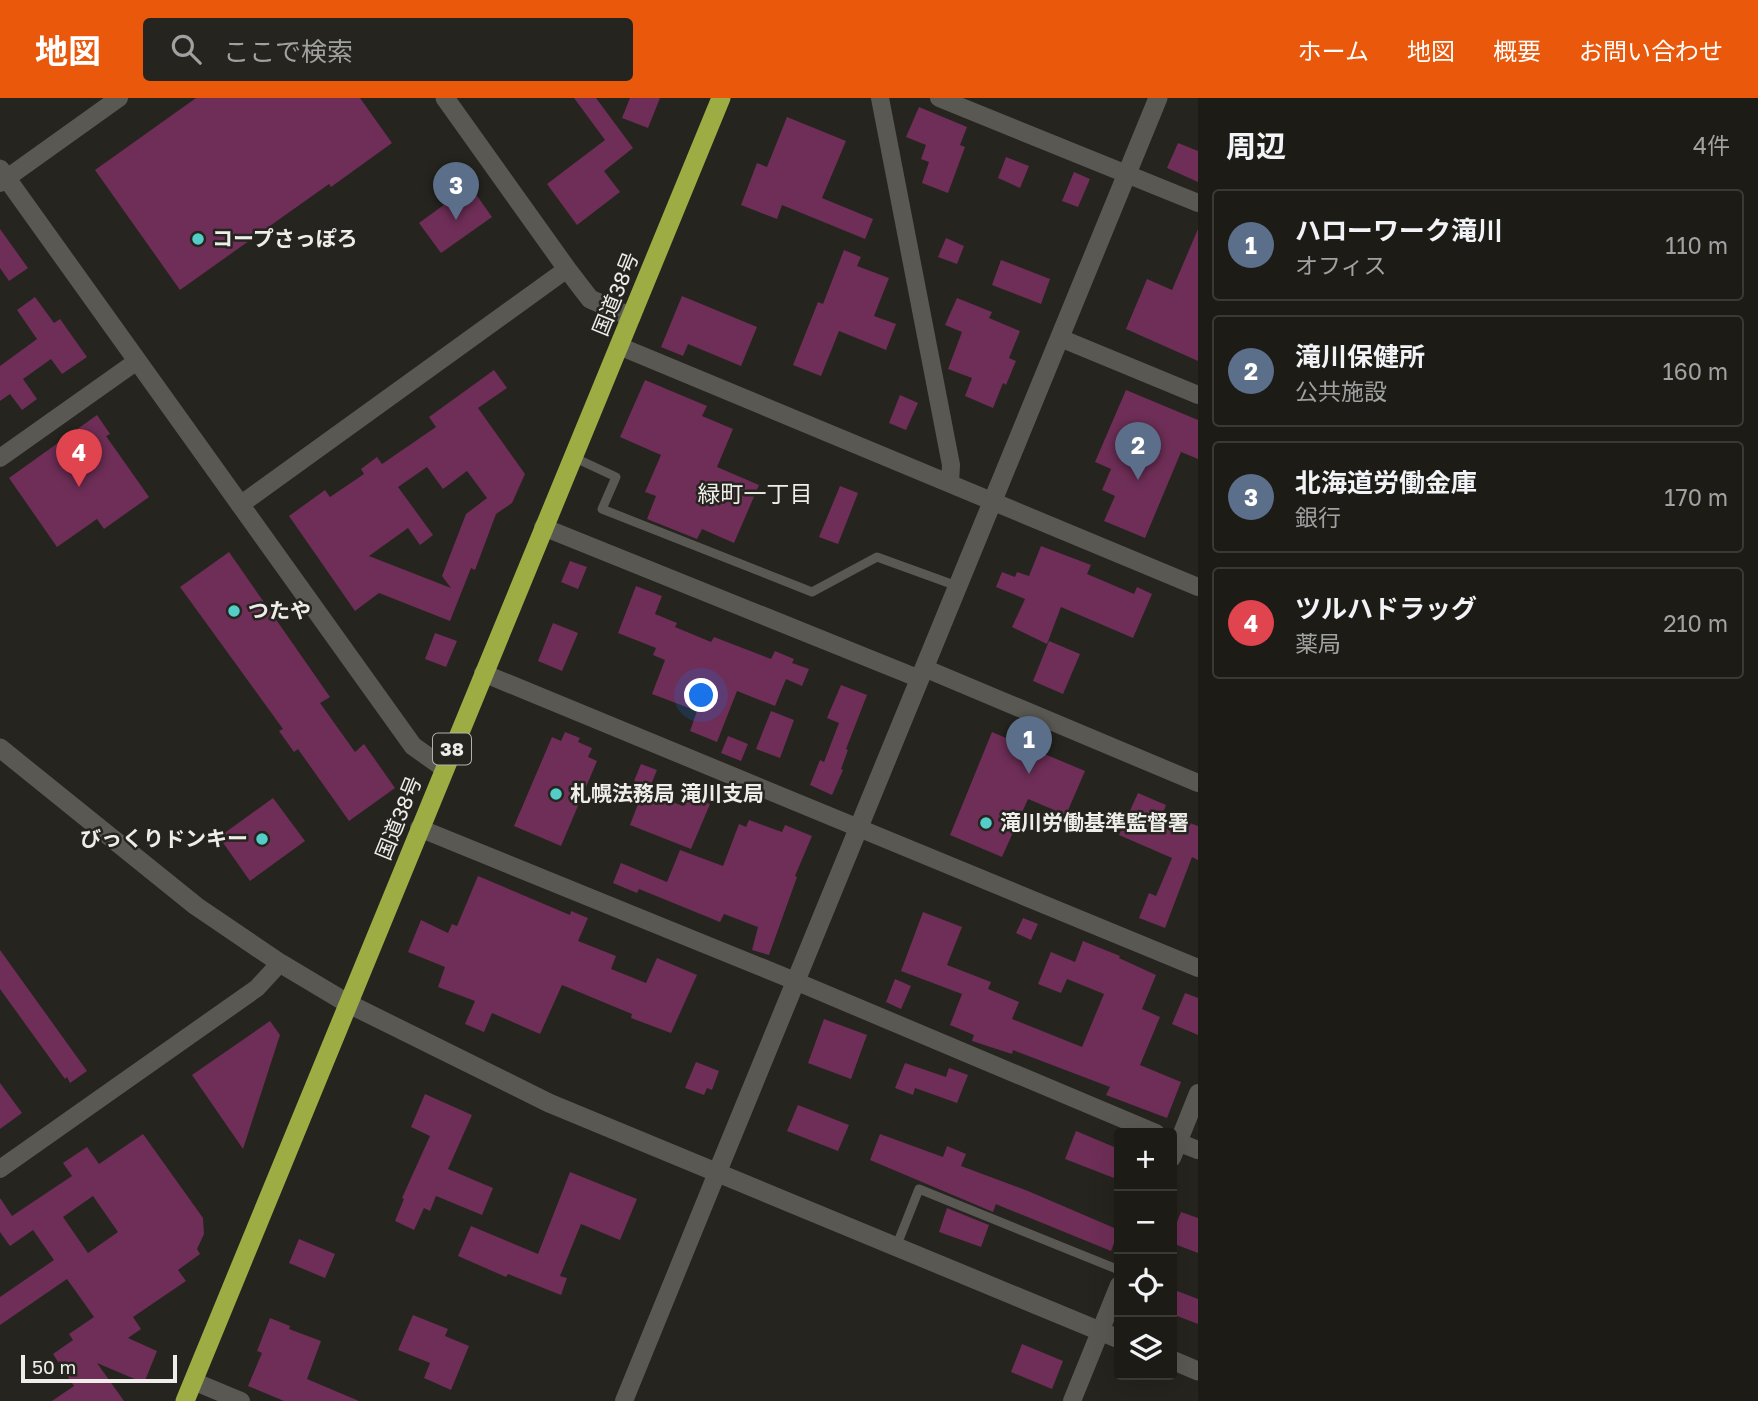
<!DOCTYPE html>
<html lang="ja">
<meta charset="utf-8">
<style>
body{margin:0;font-family:"Golos Text","Noto Sans JP",sans-serif;background:#25241f;color:#f1f3f6}
.controls{position:absolute;right:21px;bottom:21px;display:grid;overflow:hidden;border-radius:7px;box-shadow:0 7px 28px #0002}
.controls button{width:63px;height:63px;display:grid;place-items:center;padding:0;border:0;border-bottom:2px solid #3a3935;background:#1c1b16;color:#f1f3f6;font:35px sans-serif}
.scale{position:absolute;left:21px;bottom:18px;width:156px;box-sizing:border-box;padding-left:7px;border:4px solid #eeede9;border-top:0;font-size:19px;line-height:24px;white-space:nowrap;color:#eeede9;-webkit-text-stroke:5px #25241e;paint-order:stroke}
.you{position:absolute;left:702px;top:598px;width:24px;height:24px;margin:-18px;border:5px solid #fff;border-radius:50%;background:#1a73e8;box-shadow:0 0 0 10px #1a73e833}
.badge{display:grid;place-items:center;width:46px;height:46px;border-radius:50%;background:#ea580c;color:#fff;font-size:23px;font-weight:700}
.pin{position:absolute;translate:-50% -58px;filter:drop-shadow(0 2px 4px #0008)}
.pin::after{content:'';position:absolute;top:37px;width:24px;height:21px;background:inherit;clip-path:polygon(0 0,100% 0,50% 100%)}
.list{margin:0;padding:0;list-style:none}
h2{display:flex;justify-content:space-between;align-items:center;height:91px;margin:0;padding:0 28px;font-size:30px}
h2 small{font-size:23px;font-weight:400;color:#a0a1a1}
.list li{display:grid;grid-template-columns:46px 1fr auto;gap:21px;align-items:center;box-sizing:border-box;height:112px;margin:0 14px 14px;padding:0 14px;border:2px solid #3a3935;border-radius:7px}
.list b{display:block;font-size:26px;white-space:nowrap}
.list p{margin:0;font-size:23px;white-space:nowrap;color:#a0a1a1}
.list em{font-size:23px;font-style:normal;color:#a0a1a1}
.icon{flex:none;width:38px;height:38px;fill:none;stroke:currentColor;stroke-width:2;stroke-linecap:round;stroke-linejoin:round}
.map{position:relative;flex:none;width:1198px;height:1303px;overflow:hidden}
header{display:flex;align-items:center;gap:42px;box-sizing:border-box;height:98px;padding:0 35px;background:#ea580c;color:#fff}
header strong{font-size:33px}
nav{display:flex;gap:38px;margin-inline-start:auto;font-size:24px}
.search{width:490px;height:63px;background:#25241f;display:flex;align-items:center;gap:18px;box-sizing:border-box;padding:0 24px;border-radius:7px;color:#a0a1a1;font-size:26px}
main{display:flex}
aside{flex:1;background:#1c1b16}
.map>svg:first-child{display:block}
.building{fill:#6e2e57;fill-rule:evenodd}
.lines{fill:none;stroke-linecap:round;stroke-linejoin:round}
.service{stroke:#595852;stroke-width:9}
.minor{stroke:#595852;stroke-width:18}
.tertiary{stroke:#595852;stroke-width:19}
.trunk{stroke:#9eac44;stroke-width:19}
.poi-dot{fill:#54cdc8;stroke:#25241e;stroke-width:2.5}
.labels{text-anchor:middle;stroke-width:5;stroke-linejoin:round;paint-order:stroke}
.shield{fill:#25241e;stroke:#b2b1ac;stroke-width:2}
.shield-label{font-size:19px;font-weight:bold;fill:#eeede9}
.poi-label{font-size:21px;font-weight:bold;fill:#eeede9;stroke:#25241e;text-anchor:start}
.street-label{font-size:21px;fill:#eeede9;stroke:#25241e}
.neighbourhood-label{font-size:23px;fill:#eeede9;stroke:#25241e}
</style>
<header>
<strong>地図</strong>
<div class="search"><svg class="icon" aria-label="search" viewBox="0 0 24 24"><circle cx="10" cy="10" r="6"/><path d="M15 15l6 6"/></svg>ここで検索</div>
<nav><a>ホーム</a><a>地図</a><a>概要</a><a>お問い合わせ</a></nav>
</header>
<main>
<div class="map">
<svg width="1198" height="1303" viewBox="0 0 1198 1303">
<rect width="100%" height="100%" fill="#25241e"/>
<g class="building">
<path d="M196 0H360L392 45 331 89 329 86 180 192 95 72Z"/>
<path d="M574 0H596L633 50 604 73 620 94 577 127 547 86 605 42Z"/>
<path d="M630 0H660L648 30 622 20Z"/>
<path d="M919 9 967 29 960 47 965 49 948 95 922 85 929 64 921 61 926 47 906 39Z"/>
<path d="M787 19 846 43 822 100 873 121 865 141 782 107 777 121 741 107 757 65 767 69Z"/>
<path d="M1178 45 1198 53V84L1167 70Z"/>
<path d="M1006 59 1029 68 1020 90 998 80Z"/>
<path d="M1074 74 1090 81 1078 109 1062 103Z"/>
<path d="M470 88 492 119 441 155 419 125Z"/>
<path d="M0 131 28 170 9 183 0 170Z"/>
<path d="M1198 131V263L1126 231 1147 181 1172 192Z"/>
<path d="M946 140 964 148 957 166 938 159Z"/>
<path d="M844 152 861 159 857 168 889 180 874 218 896 226 886 252 839 233 821 278 793 267 818 204 823 206Z"/>
<path d="M1001 162 1050 181 1041 206 992 187Z"/>
<path d="M682 198 757 229 741 268 688 246 683 258 661 249Z"/>
<path d="M35 199 54 225 60 221 87 259 62 276 51 261 23 281 37 301 22 312 10 296 0 303V268L37 241 17 212Z"/>
<path d="M957 200 992 214 989 220 1020 233 1009 260 1016 263 1006 287 1003 285 993 310 965 298 972 280 948 271 962 234 945 227Z"/>
<path d="M494 272 507 290 478 310 525 376 512 405 496 416 475 472 471 470 450 523 379 495 355 513 289 418 325 392 330 399 364 376 361 371 377 359 382 366 436 329 429 319ZM427 369 443 391 467 373 487 400 466 416 442 478 451 490 369 458 408 430 420 447 433 437 398 389Z"/>
<path d="M645 282 707 308 702 318 733 331 717 369 759 387 734 445 702 431 697 441 647 421 656 398 645 394 661 357 620 339Z"/>
<path d="M1126 292 1198 322V361L1181 354 1145 440 1104 423 1115 398 1102 392 1111 371 1095 364Z"/>
<path d="M900 297 918 305 906 332 889 325Z"/>
<path d="M97 317 110 336 106 338 149 399 104 431 97 421 57 449 9 380Z"/>
<path d="M840 388 858 395 838 446 819 439Z"/>
<path d="M1041 448 1091 467 1087 476 1134 496 1137 489 1152 496 1133 540 1061 509 1047 546 1012 529 1025 501 996 489 1002 474 1015 479 1017 474 1029 478Z"/>
<path d="M229 454 330 599 320 605 355 654 364 646 395 690 349 723 298 651 294 654 279 633 283 631 180 489Z"/>
<path d="M570 463 587 469 578 491 561 484Z"/>
<path d="M636 488 662 498 655 516 677 525 675 529 711 544 714 539 771 561 775 553 794 561 792 565 809 571 802 588 786 581 775 608 737 593 717 644 690 633 697 613 652 596 665 562 653 557 656 550 618 535Z"/>
<path d="M553 525 578 535 562 573 538 563Z"/>
<path d="M435 535 457 543 446 569 425 561Z"/>
<path d="M1049 543 1080 556 1063 596 1033 583Z"/>
<path d="M841 587 867 597 846 651 848 652 841 671 843 672 832 697 810 687 820 662 824 664 839 625 827 620Z"/>
<path d="M771 613 794 622 780 660 756 651Z"/>
<path d="M565 634 580 640 578 644 592 650 588 659 597 663 561 748 514 728 552 639 561 643Z"/>
<path d="M992 634 1085 673 1066 717 1028 701 1002 759 950 737Z"/>
<path d="M728 638 748 646 741 663 721 655Z"/>
<path d="M641 666 657 672 650 689 634 683Z"/>
<path d="M643 693 683 708 688 697 710 706 691 751 630 727Z"/>
<path d="M1138 695 1166 707 1163 715 1198 728V762L1192 759 1165 830 1139 820 1149 795 1156 798 1172 760 1119 737Z"/>
<path d="M273 700 305 743 250 783 219 739Z"/>
<path d="M749 722 782 734 785 727 812 738 795 778 797 779 769 857 752 852 758 829 724 816 720 824 639 791 637 795 613 785 621 765 667 784 680 752 723 768 739 726 746 729Z"/>
<path d="M478 778 570 817 571 813 588 820 578 843 616 858 611 871 646 885 657 860 697 877 671 935 631 920 632 916 562 887 540 936 492 915 484 934 465 926 475 903 438 889 445 869 408 854 421 822 448 835 452 826 457 828Z"/>
<path d="M923 814 962 829 947 867 991 884 988 891 1019 904 1012 921 1082 949 1104 896 1067 881 1061 895 1038 886 1051 854 1075 864 1083 843 1120 858 1119 860 1156 877 1142 911 1160 919 1140 967 1181 984 1167 1020 1106 997 1110 989 1013 952 1012 956 972 943 974 937 950 927 962 896 901 873Z"/>
<path d="M1023 820 1038 826 1031 842 1016 835Z"/>
<path d="M0 852 87 973 70 985 67 979 65 981 0 891Z"/>
<path d="M895 881 911 888 901 911 886 904Z"/>
<path d="M1185 895 1198 900V937L1172 926Z"/>
<path d="M824 921 867 937 851 981 808 965Z"/>
<path d="M270 923 280 937 243 1051 192 977Z"/>
<path d="M696 964 719 973 712 992 707 990 704 997 685 990Z"/>
<path d="M905 965 946 979 949 970 968 977 957 1005 915 990 913 997 895 990Z"/>
<path d="M0 985 22 1015 0 1031Z"/>
<path d="M425 996 472 1017 448 1071 493 1090 482 1117 436 1098 430 1113 424 1110 414 1132 395 1123 404 1101 402 1100 430 1038 411 1029Z"/>
<path d="M798 1007 849 1027 838 1053 787 1033Z"/>
<path d="M1076 1033 1119 1051V1082L1065 1061Z"/>
<path d="M143 1036 203 1120 204 1136 197 1151 200 1156 178 1172 186 1183 133 1219 141 1231 128 1240 157 1253 144 1285 97 1265 124 1303H52L74 1288 53 1256 73 1242 69 1236 94 1219 67 1181 0 1227V1199L54 1162 33 1132 10 1148 0 1134V1100L12 1118 72 1078 63 1065 87 1049 99 1066ZM93 1098 118 1134 88 1155 63 1119Z"/>
<path d="M880 1036 943 1059 947 1048 966 1056 961 1068 1028 1093 1119 1132 1111 1153 998 1107 996 1106 993 1114 870 1062Z"/>
<path d="M570 1074 637 1101 620 1142 581 1126 560 1178 567 1180 561 1197 508 1176 506 1179 458 1158 471 1128 538 1156Z"/>
<path d="M947 1110 989 1127 981 1149 939 1134Z"/>
<path d="M1181 1114 1198 1120V1155L1172 1145V1137Z"/>
<path d="M299 1141 335 1156 325 1180 289 1165Z"/>
<path d="M1172 1191 1198 1201V1226L1172 1216Z"/>
<path d="M413 1217 448 1231 445 1238 469 1248 451 1292 424 1280 430 1265 398 1252Z"/>
<path d="M270 1220 290 1228 289 1231 321 1243 307 1281 359 1303H284L248 1288 262 1255 257 1253Z"/>
<path d="M1022 1246 1063 1263 1052 1291 1011 1274Z"/>
</g>
<g class="lines">
<g class="service">
<path d="M573 359 616 379 602 411 812 494 877 459 957 488"/>
<path d="M896 1149 919 1091 1119 1172"/>
</g>
<g class="minor">
<path d="M880 0 951 367 950 385"/>
<path d="M939 0 1198 105"/>
<path d="M0 85 119 0"/>
<path d="M1060 240 1198 297"/>
<path d="M619 248 1198 489"/>
<path d="M0 360 137 263"/>
<path d="M240 407 567 171"/>
<path d="M543 429 920 581"/>
<path d="M924 570 1198 685"/>
<path d="M483 575 1198 870"/>
<path d="M419 730 795 883 1156 1035"/>
<path d="M1172 1042 1198 1052"/>
<path d="M1172 1060 1198 995"/>
<path d="M0 1071 257 890 280 865"/>
<path d="M193 1283 241 1303"/>
<path d="M624 1303 717 1075"/>
<path d="M1072 1303 1119 1187"/>
</g>
<g class="tertiary">
<path d="M445 0 567 171 590 201 631 219"/>
<path d="M0 71 413 648 444 670"/>
<path d="M0 650 196 808 280 865 347 905 549 1005 1119 1241"/>
<path d="M717 1075 1158 0"/>
<path d="M1172 1262 1198 1273"/>
</g>
<path class="trunk" d="M185 1303 721 0"/>
</g>
<g class="poi-dot">
<circle cx="198" cy="141" r="7"/>
<circle cx="234" cy="513" r="7"/>
<circle cx="556" cy="696" r="7"/>
<circle cx="986" cy="725" r="7"/>
<circle cx="262" cy="741" r="7"/>
</g>
<g class="labels">
<rect class="shield" x="433" y="635.5" width="38" height="31" rx="5"/>
<g class="shield-label">
<text x="452" y="658">38</text>
</g>
<g class="poi-label">
<text x="212" y="148">コープさっぽろ</text>
<text x="248" y="520">つたや</text>
<text x="570" y="703">札幌法務局 滝川支局</text>
<text x="1000" y="732">滝川労働基準監督署</text>
<text x="248" y="748" text-anchor="end">びっくりドンキー</text>
</g>
<g class="street-label">
<text transform="translate(616 196) rotate(-68)" y="7">国道38号</text>
<text transform="translate(399 720) rotate(-68)" y="7">国道38号</text>
</g>
<g class="neighbourhood-label">
<text x="755" y="404">緑町一丁目</text>
</g>
</g>
</svg>
<div class="controls">
<button>+</button>
<button>−</button>
<button><svg class="icon" aria-label="locate" viewBox="0 0 24 24"><circle cx="12" cy="12" r="6"/><path d="M12 2v4M12 18v4M2 12h4M18 12h4"/></svg></button>
<button><svg class="icon" aria-label="layers" viewBox="0 0 24 24"><path d="M12 4l9 5-9 5-9-5zM3 14l9 5 9-5"/></svg></button>
</div>
<div class="scale">50 m</div>
<div class="you"></div>
<div class="pin badge" style="left:1029px;top:676px;background:#5c6f8a">1</div>
<div class="pin badge" style="left:1138px;top:382px;background:#5c6f8a">2</div>
<div class="pin badge" style="left:456px;top:122px;background:#5c6f8a">3</div>
<div class="pin badge" style="left:79px;top:389px;background:#e0444e">4</div>
</div>
<aside>
<h2>周辺<small>4件</small></h2>
<ul class="list">
<li><span class="badge" style="background:#5c6f8a">1</span><div><b>ハローワーク滝川</b><p>オフィス</p></div><em>110 m</em></li>
<li><span class="badge" style="background:#5c6f8a">2</span><div><b>滝川保健所</b><p>公共施設</p></div><em>160 m</em></li>
<li><span class="badge" style="background:#5c6f8a">3</span><div><b>北海道労働金庫</b><p>銀行</p></div><em>170 m</em></li>
<li><span class="badge" style="background:#e0444e">4</span><div><b>ツルハドラッグ</b><p>薬局</p></div><em>210 m</em></li>
</ul>
</aside>
</main>
